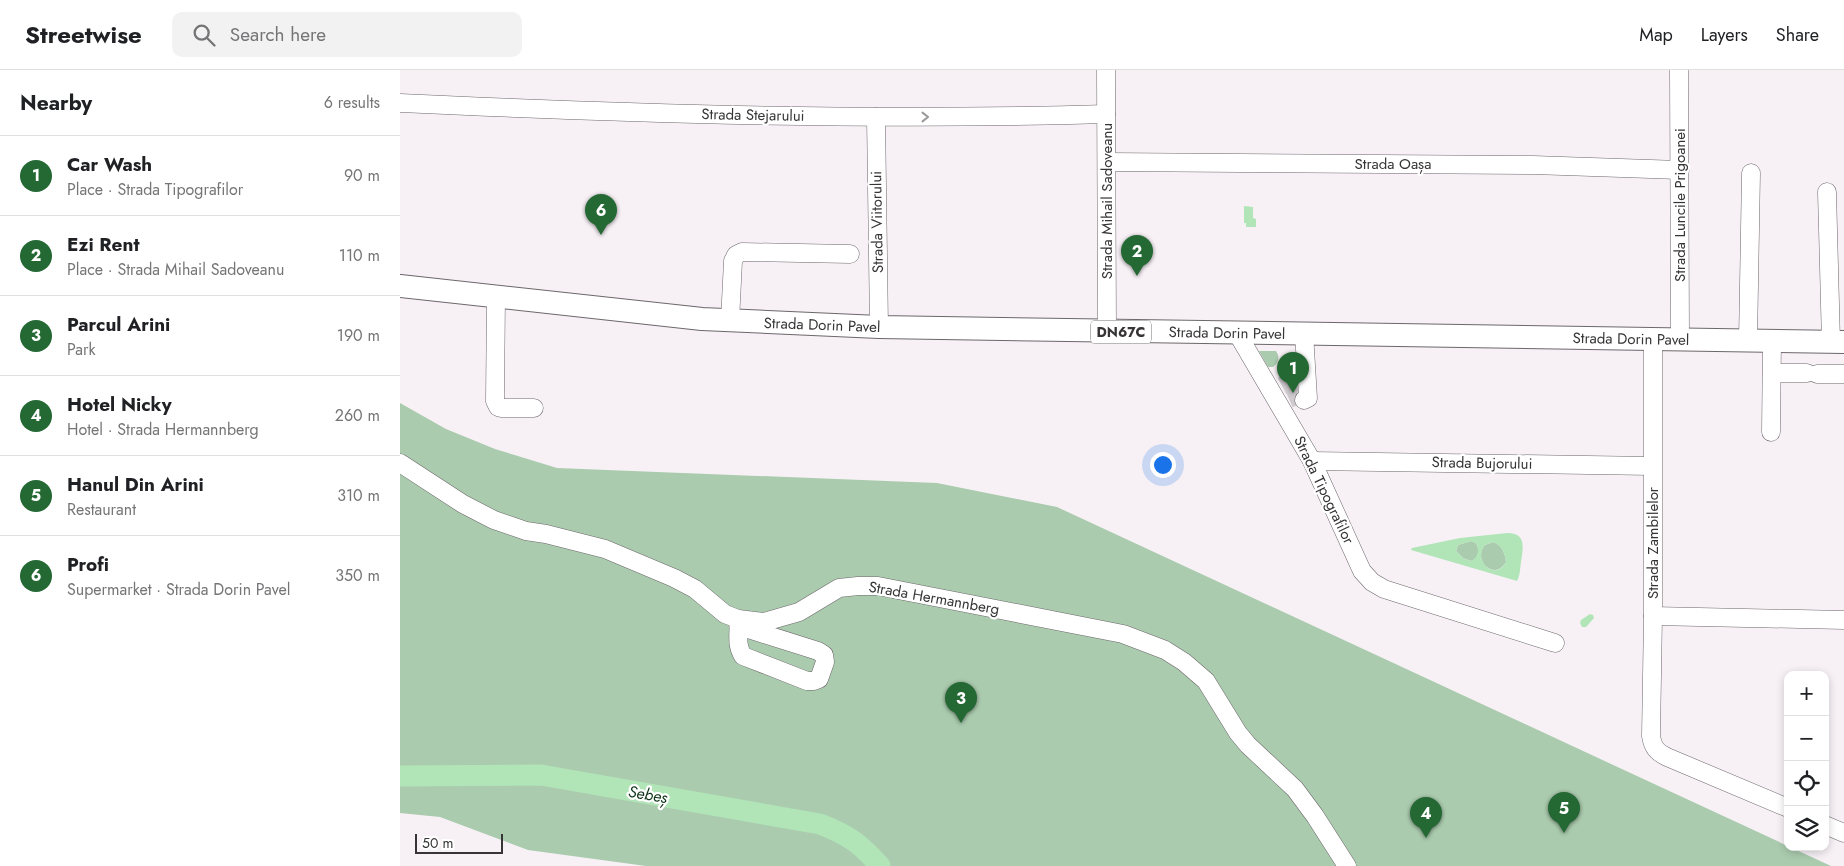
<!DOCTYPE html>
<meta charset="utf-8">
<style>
body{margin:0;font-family:Jost,sans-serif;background:#f2f2f2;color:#202124}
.controls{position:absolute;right:15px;bottom:15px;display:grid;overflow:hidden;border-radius:10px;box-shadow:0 2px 8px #0003}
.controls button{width:45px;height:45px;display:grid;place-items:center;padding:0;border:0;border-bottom:1px solid #e0e0e0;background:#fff;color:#202124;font:25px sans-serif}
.scale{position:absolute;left:15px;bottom:12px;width:88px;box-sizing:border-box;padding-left:5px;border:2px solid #363435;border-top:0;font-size:14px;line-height:18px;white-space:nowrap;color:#363435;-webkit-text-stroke:4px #fff;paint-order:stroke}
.you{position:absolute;left:762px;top:394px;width:18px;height:18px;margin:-12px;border:4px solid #fff;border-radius:50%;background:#1a73e8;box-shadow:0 0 0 8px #1a73e833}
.badge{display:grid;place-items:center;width:32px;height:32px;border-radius:50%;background:#246834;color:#fff;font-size:16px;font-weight:700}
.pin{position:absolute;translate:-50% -41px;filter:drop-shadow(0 1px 2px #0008)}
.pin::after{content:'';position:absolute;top:26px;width:18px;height:15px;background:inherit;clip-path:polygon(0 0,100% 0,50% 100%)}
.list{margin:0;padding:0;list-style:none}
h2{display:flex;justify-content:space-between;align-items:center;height:65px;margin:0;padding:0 20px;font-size:21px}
h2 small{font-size:16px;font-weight:400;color:#757577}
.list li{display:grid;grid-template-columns:32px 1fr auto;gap:15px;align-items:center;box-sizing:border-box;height:80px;padding:0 20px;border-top:1px solid #e0e0e0}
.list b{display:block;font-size:19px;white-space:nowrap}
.list p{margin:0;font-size:16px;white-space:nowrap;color:#757577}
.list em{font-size:16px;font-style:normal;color:#757577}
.icon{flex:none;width:28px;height:28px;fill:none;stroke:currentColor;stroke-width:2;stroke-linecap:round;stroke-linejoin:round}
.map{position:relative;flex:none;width:1444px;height:796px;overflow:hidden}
header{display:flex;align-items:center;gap:30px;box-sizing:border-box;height:70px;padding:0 25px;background:#fff;border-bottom:1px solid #e0e0e0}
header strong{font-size:24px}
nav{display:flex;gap:28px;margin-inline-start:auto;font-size:18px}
.search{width:350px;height:45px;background:#f2f2f2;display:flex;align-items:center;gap:12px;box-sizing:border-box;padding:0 18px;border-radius:10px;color:#757577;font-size:19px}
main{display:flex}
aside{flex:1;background:#fff}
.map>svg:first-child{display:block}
.green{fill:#aacbae}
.water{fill:#b1e5b7;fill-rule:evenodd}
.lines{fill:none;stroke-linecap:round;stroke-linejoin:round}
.river{stroke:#b1e5b7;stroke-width:21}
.minor-tunnel{stroke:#d0cbcf;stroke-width:18;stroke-dasharray:18 9;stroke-linecap:butt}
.minor-casing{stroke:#6c676b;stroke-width:19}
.major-casing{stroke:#6c676b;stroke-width:24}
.minor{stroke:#fff;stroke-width:18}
.major{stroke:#fff;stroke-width:22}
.oneway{stroke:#9a9a9a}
.labels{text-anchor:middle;stroke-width:4.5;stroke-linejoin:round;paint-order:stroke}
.shield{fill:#fff;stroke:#727172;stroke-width:1}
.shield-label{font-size:14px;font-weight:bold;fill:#363435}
.street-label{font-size:15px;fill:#363435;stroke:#fff}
.water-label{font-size:16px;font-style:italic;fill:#103619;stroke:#fff}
</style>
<header>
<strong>Streetwise</strong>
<div class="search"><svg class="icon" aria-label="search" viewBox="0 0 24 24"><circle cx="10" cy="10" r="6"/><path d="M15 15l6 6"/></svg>Search here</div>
<nav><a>Map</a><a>Layers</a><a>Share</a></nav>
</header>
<main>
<aside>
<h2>Nearby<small>6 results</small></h2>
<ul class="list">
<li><span class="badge">1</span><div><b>Car Wash</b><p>Place · Strada Tipografilor</p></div><em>90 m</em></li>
<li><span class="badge">2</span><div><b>Ezi Rent</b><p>Place · Strada Mihail Sadoveanu</p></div><em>110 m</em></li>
<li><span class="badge">3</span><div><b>Parcul Arini</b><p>Park</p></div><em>190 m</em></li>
<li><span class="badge">4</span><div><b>Hotel Nicky</b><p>Hotel · Strada Hermannberg</p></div><em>260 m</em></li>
<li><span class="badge">5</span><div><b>Hanul Din Arini</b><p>Restaurant</p></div><em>310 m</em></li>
<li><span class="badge">6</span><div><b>Profi</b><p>Supermarket · Strada Dorin Pavel</p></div><em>350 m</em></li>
</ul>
</aside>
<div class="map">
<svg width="1444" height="796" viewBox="0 0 1444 796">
<rect width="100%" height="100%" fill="#f7f1f6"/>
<g class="green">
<path d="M859 281H876C880 287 879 293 873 297H868Z"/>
<path d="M0 333 46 359 95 379 157 398 537 413 657 437 1431 796H246L128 780 40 747 0 743Z"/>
<path d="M1071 471 1076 473C1080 480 1079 488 1071 491L1063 488 1056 481 1058 475Z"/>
<path d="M1093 472C1102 475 1105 483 1106 492 1094 512 1072 490 1085 475Z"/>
</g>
<g class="water">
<path d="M844 136 853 137V148L856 149V157H846V153H844Z"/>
<path d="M1107 463C1127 463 1123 478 1121 492 1120 499 1120 506 1117 511L1011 480 1012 478 1060 468ZM1071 471 1076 473C1080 480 1078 488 1071 491L1063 488 1056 481 1058 475ZM1093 472C1102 475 1105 483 1106 492 1095 512 1072 491 1085 475Z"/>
<path d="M1190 544 1193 545 1194 548 1186 557H1182L1180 553 1181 550Z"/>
</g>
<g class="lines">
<path class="river" d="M0 706 141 705 420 754C448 765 460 773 480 796"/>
<g class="minor-tunnel">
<path d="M882 316 893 310"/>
<path d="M889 329 900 324"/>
</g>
<defs>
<g id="minor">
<path d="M706 0 707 261"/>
<path d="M1279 0 1280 270"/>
<path d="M0 33C235 44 471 51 706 44"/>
<path d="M476 47 479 257"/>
<path d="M707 92 1133 95 1280 100"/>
<path d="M1427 122 1431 272"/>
<path d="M96 226 95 331 98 337 101 338H134"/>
<path d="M330 251 333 191 336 185 342 182 450 184"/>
<path d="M837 263 912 391 962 501 972 512 984 519 1155 573"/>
<path d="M904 263 908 328 904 330"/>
<path d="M1253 269V546L1251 666C1253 678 1257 682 1267 687L1388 738"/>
<path d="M1348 271 1351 103"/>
<path d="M1372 303H1407"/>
<path d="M1417 304H1444"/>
<path d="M1371 362 1372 271"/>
<path d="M912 391 1252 396"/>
<path d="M0 393 63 434 94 450 126 461 146 464 205 479 274 508 295 519 325 544 338 549 364 552 399 542 439 518 458 516H478L723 564 765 580 784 592 806 611 838 663 848 675 895 719 915 746 947 796"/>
<path d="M1253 546 1444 550"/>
<path d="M338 549C340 563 335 573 343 586L407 611H414L419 609 425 592 424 585 418 581 342 557"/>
<path d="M1425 755 1444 763"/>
</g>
<path id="major" d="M0 216 302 249 479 257 1444 272"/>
</defs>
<use href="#minor" class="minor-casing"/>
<use href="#major" class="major-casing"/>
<use href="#minor" class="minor"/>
<use href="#major" class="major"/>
</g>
<defs><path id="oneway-chevron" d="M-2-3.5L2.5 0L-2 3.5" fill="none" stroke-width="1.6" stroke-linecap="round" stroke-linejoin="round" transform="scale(1.25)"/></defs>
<use class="oneway" href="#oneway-chevron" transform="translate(525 47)"/>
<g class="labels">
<rect class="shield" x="691" y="250.5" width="60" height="23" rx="4"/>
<g class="shield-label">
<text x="721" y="267">DN67C</text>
</g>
<g class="street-label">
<text transform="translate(353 45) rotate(1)" y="5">Strada Stejarului</text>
<text x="993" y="99">Strada Oașa</text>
<text transform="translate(707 131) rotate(-90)" y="5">Strada Mihail Sadoveanu</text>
<text transform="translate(1280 135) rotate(-90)" y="5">Strada Luncile Prigoanei</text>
<text transform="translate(477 152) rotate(-91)" y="5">Strada Viitorului</text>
<text transform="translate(422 255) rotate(2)" y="5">Strada Dorin Pavel</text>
<text transform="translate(827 263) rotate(1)" y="5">Strada Dorin Pavel</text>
<text transform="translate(1231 269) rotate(1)" y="5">Strada Dorin Pavel</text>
<text transform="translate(1082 393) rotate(1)" y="5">Strada Bujorului</text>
<text transform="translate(924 420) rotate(64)" y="5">Strada Tipografilor</text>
<text transform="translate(1253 473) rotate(-90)" y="5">Strada Zambilelor</text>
<text transform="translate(534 528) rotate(10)" y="5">Strada Hermannberg</text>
</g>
<g class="water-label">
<text transform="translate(248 724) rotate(10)" y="6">Sebeș</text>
</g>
</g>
</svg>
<div class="controls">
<button>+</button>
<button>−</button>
<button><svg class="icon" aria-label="locate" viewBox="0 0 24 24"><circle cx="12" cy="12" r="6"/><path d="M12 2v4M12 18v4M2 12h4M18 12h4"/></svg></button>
<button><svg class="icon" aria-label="layers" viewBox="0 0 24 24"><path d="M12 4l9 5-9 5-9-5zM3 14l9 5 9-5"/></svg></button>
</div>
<div class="scale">50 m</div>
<div class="you"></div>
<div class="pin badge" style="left:893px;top:323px">1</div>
<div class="pin badge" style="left:737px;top:206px">2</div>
<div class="pin badge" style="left:561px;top:653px">3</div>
<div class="pin badge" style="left:1026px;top:768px">4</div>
<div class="pin badge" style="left:1164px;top:763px">5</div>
<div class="pin badge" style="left:201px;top:165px">6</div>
</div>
</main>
